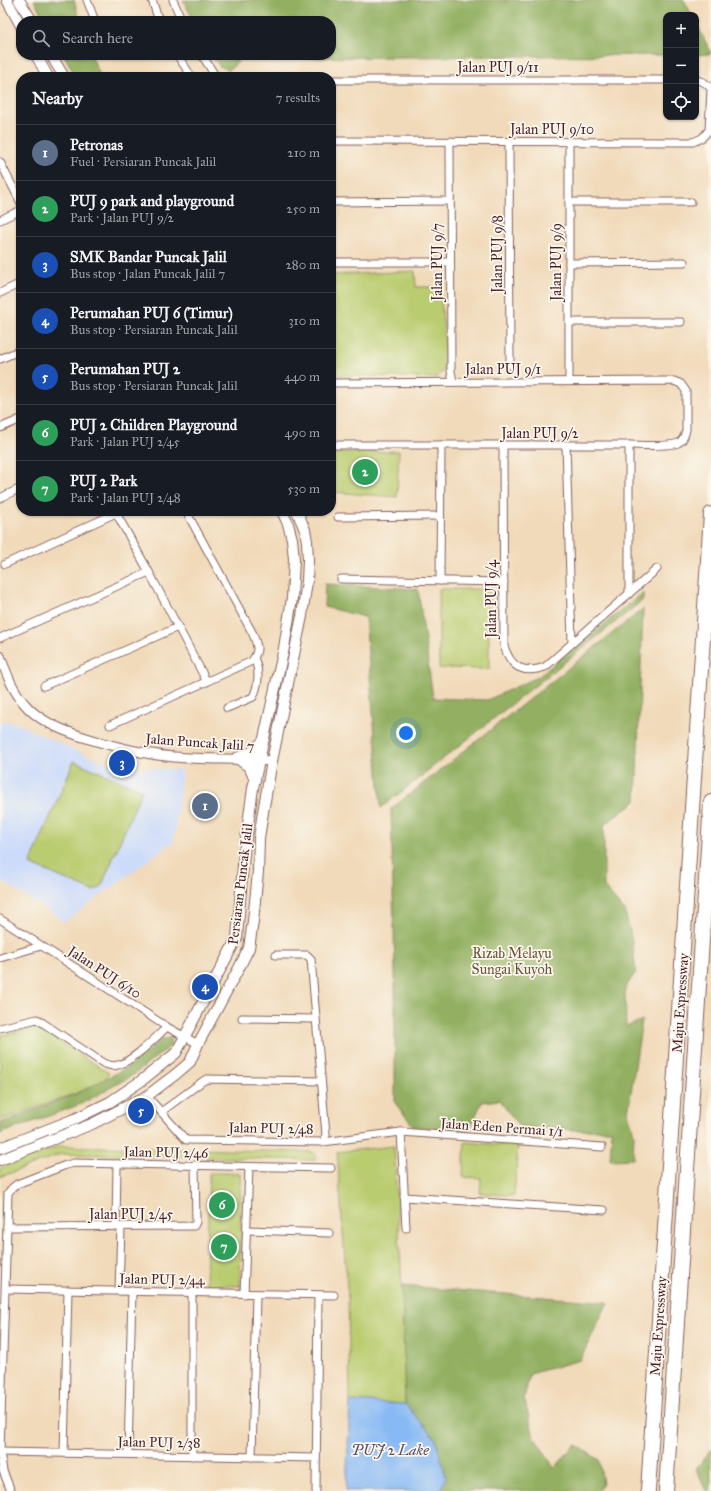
<!DOCTYPE html>
<meta charset="utf-8">
<style>
body{margin:0;font-family:"IM FELL Great Primer",serif;background:#20242c;color:#f1f3f6}
.controls{position:absolute;right:12px;top:12px;display:grid;overflow:hidden;border-radius:8px;box-shadow:0 1px 3px #0004}
.controls button{width:36px;height:36px;display:grid;place-items:center;padding:0;border:0;border-bottom:1px solid #363941;background:#171b24;color:#f1f3f6;font:20px sans-serif}
.you{position:absolute;left:406px;top:733px;width:14px;height:14px;margin:-10px;border:3px solid #fff;border-radius:50%;background:#1a73e8;box-shadow:0 0 0 6px #1a73e833}
.badge{display:grid;place-items:center;width:26px;height:26px;border-radius:50%;background:#1f6fb2;color:#fff;font-size:13px;font-weight:700}
.pin{position:absolute;translate:-50% -50%;border:2px solid #fff;box-shadow:0 1px 4px #0006}
.list{margin:0;padding:0;list-style:none}
h2{display:flex;justify-content:space-between;align-items:center;height:52px;margin:0;padding:0 16px;font-size:17px}
h2 small{font-size:13px;font-weight:400;color:#9ea1a6}
.list li{display:grid;grid-template-columns:26px 1fr auto;gap:12px;align-items:center;box-sizing:border-box;height:56px;padding:0 16px;border-top:1px solid #363941}
.list b{display:block;font-size:15px;white-space:nowrap}
.list p{margin:0;font-size:13px;white-space:nowrap;color:#9ea1a6}
.list em{font-size:13px;font-style:normal;color:#9ea1a6}
.icon{flex:none;width:22px;height:22px;fill:none;stroke:currentColor;stroke-width:2;stroke-linecap:round;stroke-linejoin:round}
.map{position:relative;flex:none;width:711px;height:1491px;overflow:hidden}
.search{position:absolute;background:#171b24;box-shadow:0 1px 3px #0004;left:16px;top:16px;width:320px;height:44px;display:flex;align-items:center;gap:10px;box-sizing:border-box;padding:0 14px;border-radius:16px;color:#9ea1a6;font-size:15px}
.panel{position:absolute;background:#171b24;box-shadow:0 1px 3px #0004;left:16px;top:72px;width:320px;height:444px;border-radius:16px}
.map>svg:first-child{display:block}
.built{fill:#ccdbfa}
.green{fill:#bacc6f;stroke:#82764d}
.forest{fill:#93b062;stroke:#6e6846}
.water{fill:#87b9f4;stroke:#686c90}
.lines{fill:none;stroke-linecap:round;stroke-linejoin:round}
.minor-casing{stroke:#84605d;stroke-width:9}
.tertiary-casing{stroke:#84605d;stroke-width:11}
.secondary-casing{stroke:#84605d;stroke-width:12}
.motorway-casing{stroke:#84605d;stroke-width:16}
.minor{stroke:#fff;stroke-width:7}
.tertiary{stroke:#fff;stroke-width:9}
.secondary{stroke:#fff;stroke-width:10}
.motorway{stroke:#fff;stroke-width:14}
.labels{text-anchor:middle;stroke-width:3.5;stroke-linejoin:round;paint-order:stroke}
.street-label{font-size:14px;fill:#4a1f2b;stroke:#fbf7ec}
.park-label{font-size:14px;fill:#6c533f;stroke:#fbf7ec}
.water-label{font-size:15px;font-style:italic;fill:#5c4d67;stroke:#fbf7ec}
</style>
<div class="map">
<svg width="711" height="1491" viewBox="0 0 711 1491">
<rect width="100%" height="100%" fill="#fbf7ec"/>
<filter id="ink" filterUnits="userSpaceOnUse"><feTurbulence type="fractalNoise" baseFrequency=".025" numOctaves="2"/><feDisplacementMap in="SourceGraphic" scale="8" xChannelSelector="R" yChannelSelector="G"/><feConvolveMatrix kernelMatrix="1 2 1 2 8 2 1 2 1" color-interpolation-filters="sRGB"/></filter>
<filter id="wash" filterUnits="userSpaceOnUse"><feTurbulence type="fractalNoise" baseFrequency=".012" numOctaves="4" result="noise"/><feDisplacementMap in="SourceGraphic" scale="16" xChannelSelector="R" yChannelSelector="G"/><feGaussianBlur stdDeviation="0.9" result="paint"/><feColorMatrix in="noise" values="0 0 0 0 0 0 0 0 0 0 0 0 0 0 0 0 0 1.4 0 .05"/><feComposite in="paint" operator="in"/></filter>
<g filter="url(#wash)">
<rect width="100%" height="100%" fill="#f1daba"/>
<path class="built" d="M7 721 17 724 79 752 120 767 182 770 174 841 65 922 0 880V722Z"/>
<g class="green">
<path d="M415 271 416 287H440L447 366 437 378 331 375V275Z"/>
<path d="M399 451 397 497 331 492V453Z"/>
<path d="M439 589H489V669L439 668Z"/>
<path d="M74 761 142 790 101 887 93 891 30 864Z"/>
<path d="M36 1027 109 1073 102 1084 0 1120V1036Z"/>
<path d="M465 1142 518 1146 514 1196 480 1193 481 1178 463 1177Z"/>
<path d="M60 1146 313 1152 317 1156 314 1160 61 1154 0 1177V1168Z"/>
<path d="M394 1146 402 1286 405 1404 350 1401 348 1299 337 1152Z"/>
<path d="M209 1173H240L241 1221 240 1286 206 1285Z"/>
</g>
<g class="forest">
<path d="M34 0H74L80 21H45Z"/>
<path d="M183 0H684L692 15H666V55L277 58 268 55H331V21H194Z"/>
<path d="M696 23 711 53V54L696 55Z"/>
<path d="M64 55H91L101 77H76Z"/>
<path d="M213 55H239L237 63 229 70 219 66Z"/>
<path d="M325 584 418 589 433 698 487 700 538 677 643 593V600L381 808 365 617 324 607Z"/>
<path d="M643 609 636 801 604 825V887L625 912 632 941 636 972 625 988 626 1027 642 1020 628 1112 634 1134 633 1159 610 1160 612 1130H576L520 1127 499 1100 482 1102 469 1130 414 1127 395 1103V972L391 809Z"/>
<path d="M170 1038 171 1045 135 1074 81 1104 0 1134V1123L76 1094 130 1066 162 1039Z"/>
<path d="M402 1286 608 1302 580 1360 530 1374 524 1398 534 1437 555 1468 575 1444 599 1460 603 1483 598 1491H440L446 1477 435 1438 405 1404Z"/>
<path d="M711 1449V1491H706L696 1469Z"/>
</g>
<path class="water" d="M350 1401 405 1404 435 1438 446 1477 440 1491H346Z"/>
</g>
<g filter="url(#ink)">
<g class="lines">
<defs>
<g id="minor">
<path d="M87 0 95 21"/>
<path d="M152 0 159 21"/>
<path d="M173 0 182 21"/>
<path d="M177 55 192 77"/>
<path d="M202 55 216 77"/>
<path d="M331 80H666"/>
<path d="M331 141 693 142 702 138 709 130 711 89C707 83 703 81 696 80"/>
<path d="M450 141 451 371 453 382"/>
<path d="M509 142 510 365"/>
<path d="M569 142V381"/>
<path d="M0 162 21 203"/>
<path d="M331 202 450 201"/>
<path d="M569 202H691"/>
<path d="M0 220 21 210"/>
<path d="M331 262H450"/>
<path d="M569 263 684 262"/>
<path d="M0 293 21 283"/>
<path d="M569 322H681"/>
<path d="M0 359 21 350"/>
<path d="M331 383 674 381 681 384 686 391V430C685 435 683 441 678 443 669 447 640 445 629 445H331"/>
<path d="M0 428 21 419"/>
<path d="M566 445 572 643"/>
<path d="M629 445V594"/>
<path d="M503 446 504 646C511 668 523 674 545 667L657 569"/>
<path d="M0 498 21 488"/>
<path d="M115 511 149 572 207 682"/>
<path d="M338 517 440 516"/>
<path d="M5 564 116 513"/>
<path d="M341 579 504 582"/>
<path d="M440 581 441 445"/>
<path d="M0 638 149 572"/>
<path d="M44 686 178 627"/>
<path d="M227 708 253 697C259 684 260 671 254 658"/>
<path d="M110 725 252 661C260 650 257 645 253 634L186 511"/>
<path d="M0 919 167 1027 198 1044"/>
<path d="M0 958 41 946"/>
<path d="M242 1018 315 1019"/>
<path d="M0 1028 37 1019 103 1063C108 1065 112 1067 118 1065 133 1061 155 1038 167 1027"/>
<path d="M147 1096 186 1140 323 1142 326 1135 311 959 307 955H276"/>
<path d="M161 1112 203 1081 207 1079 321 1081"/>
<path d="M401 1132 406 1228"/>
<path d="M323 1142 401 1132 602 1147"/>
<path d="M404 1197 604 1210"/>
<path d="M7 1227 194 1226 196 1222 195 1165"/>
<path d="M116 1227 117 1164"/>
<path d="M247 1230 329 1233"/>
<path d="M6 1289 334 1295"/>
<path d="M119 1291 121 1227"/>
<path d="M244 1294 249 1168"/>
<path d="M0 1452 316 1458"/>
<path d="M64 1453 68 1290"/>
<path d="M128 1454 132 1291"/>
<path d="M192 1456V1292"/>
<path d="M252 1457 256 1294"/>
<path d="M11 1491 3 1471 0 1452 8 1193 12 1188 17 1184 66 1165 74 1163 331 1168"/>
<path d="M316 1491 318 1296"/>
</g>
<path id="tertiary" d="M0 656C6 672 12 689 23 702 37 720 59 729 80 736 111 746 142 754 174 757 207 760 239 758 272 761"/>
<g id="secondary">
<path d="M7 0 21 26"/>
<path d="M19 0 32 21"/>
<path d="M36 55 48 77"/>
<path d="M51 55 64 77"/>
<path d="M237 758 252 752 263 741"/>
<path d="M237 758 249 767 255 780"/>
<path d="M0 1148 77 1118 110 1102 141 1081 176 1053 237 938 244 853 253 788 284 648 292 598 294 559 292 539 288 524 282 511"/>
<path d="M0 1160 92 1124 147 1096 176 1074 190 1062 198 1044 239 968 249 948 253 921 258 872 259 838 263 812 272 761 302 616 307 581 308 560 307 541 305 530 297 511"/>
</g>
<g id="motorway">
<path d="M648 1491 711 514"/>
<path d="M666 1491 711 802"/>
</g>
</defs>
<use href="#minor" class="minor-casing"/>
<use href="#tertiary" class="tertiary-casing"/>
<use href="#secondary" class="secondary-casing"/>
<use href="#motorway" class="motorway-casing"/>
<use href="#minor" class="minor"/>
<use href="#tertiary" class="tertiary"/>
<use href="#secondary" class="secondary"/>
<use href="#motorway" class="motorway"/>
</g>
</g>
<g class="labels">
<g class="street-label">
<text x="498" y="72">Jalan PUJ 9/11</text>
<text x="552" y="134">Jalan PUJ 9/10</text>
<text transform="translate(497 254) rotate(-90)" y="5">Jalan PUJ 9/8</text>
<text transform="translate(437 262) rotate(-90)" y="5">Jalan PUJ 9/7</text>
<text transform="translate(556 262) rotate(-90)" y="5">Jalan PUJ 9/9</text>
<text x="503" y="374">Jalan PUJ 9/1</text>
<text x="540" y="438">Jalan PUJ 9/2</text>
<text transform="translate(491 599) rotate(-90)" y="5">Jalan PUJ 9/4</text>
<text transform="translate(200 742) rotate(4)" y="5">Jalan Puncak Jalil 7</text>
<text transform="translate(240 884) rotate(-83)" y="5">Persiaran Puncak Jalil</text>
<text transform="translate(105 972) rotate(33)" y="5">Jalan PUJ 6/10</text>
<text transform="translate(680 1003) rotate(-86)" y="5">Maju Expressway</text>
<text transform="translate(502 1127) rotate(4)" y="5">Jalan Eden Permai 1/1</text>
<text transform="translate(271 1128) rotate(1)" y="5">Jalan PUJ 2/48</text>
<text transform="translate(166 1152) rotate(1)" y="5">Jalan PUJ 2/46</text>
<text x="131" y="1219">Jalan PUJ 2/45</text>
<text transform="translate(162 1279) rotate(1)" y="5">Jalan PUJ 2/44</text>
<text transform="translate(658 1326) rotate(-86)" y="5">Maju Expressway</text>
<text transform="translate(159 1442) rotate(1)" y="5">Jalan PUJ 2/38</text>
</g>
<g class="park-label">
<text x="512" y="958">Rizab Melayu<tspan x="512" dy="16">Sungai Kuyoh</tspan></text>
</g>
<g class="water-label">
<text x="390" y="1455">PUJ 2 Lake</text>
</g>
</g>
</svg>
<div class="controls">
<button>+</button>
<button>−</button>
<button><svg class="icon" aria-label="locate" viewBox="0 0 24 24"><circle cx="12" cy="12" r="6"/><path d="M12 2v4M12 18v4M2 12h4M18 12h4"/></svg></button>
</div>
<div class="you"></div>
<div class="pin badge" style="left:205px;top:806px;background:#5c6f8a">1</div>
<div class="pin badge" style="left:365px;top:472px;background:#2e9e5b">2</div>
<div class="pin badge" style="left:122px;top:763px;background:#1a4fb4">3</div>
<div class="pin badge" style="left:205px;top:987px;background:#1a4fb4">4</div>
<div class="pin badge" style="left:141px;top:1111px;background:#1a4fb4">5</div>
<div class="pin badge" style="left:222px;top:1205px;background:#2e9e5b">6</div>
<div class="pin badge" style="left:224px;top:1247px;background:#2e9e5b">7</div>
<div class="search"><svg class="icon" aria-label="search" viewBox="0 0 24 24"><circle cx="10" cy="10" r="6"/><path d="M15 15l6 6"/></svg>Search here</div>
<section class="panel">
<h2>Nearby<small>7 results</small></h2>
<ul class="list">
<li><span class="badge" style="background:#5c6f8a">1</span><div><b>Petronas</b><p>Fuel · Persiaran Puncak Jalil</p></div><em>210 m</em></li>
<li><span class="badge" style="background:#2e9e5b">2</span><div><b>PUJ 9 park and playground</b><p>Park · Jalan PUJ 9/2</p></div><em>250 m</em></li>
<li><span class="badge" style="background:#1a4fb4">3</span><div><b>SMK Bandar Puncak Jalil</b><p>Bus stop · Jalan Puncak Jalil 7</p></div><em>280 m</em></li>
<li><span class="badge" style="background:#1a4fb4">4</span><div><b>Perumahan PUJ 6 (Timur)</b><p>Bus stop · Persiaran Puncak Jalil</p></div><em>310 m</em></li>
<li><span class="badge" style="background:#1a4fb4">5</span><div><b>Perumahan PUJ 2</b><p>Bus stop · Persiaran Puncak Jalil</p></div><em>440 m</em></li>
<li><span class="badge" style="background:#2e9e5b">6</span><div><b>PUJ 2 Children Playground</b><p>Park · Jalan PUJ 2/45</p></div><em>490 m</em></li>
<li><span class="badge" style="background:#2e9e5b">7</span><div><b>PUJ 2 Park</b><p>Park · Jalan PUJ 2/48</p></div><em>530 m</em></li>
</ul>
</section>
</div>
